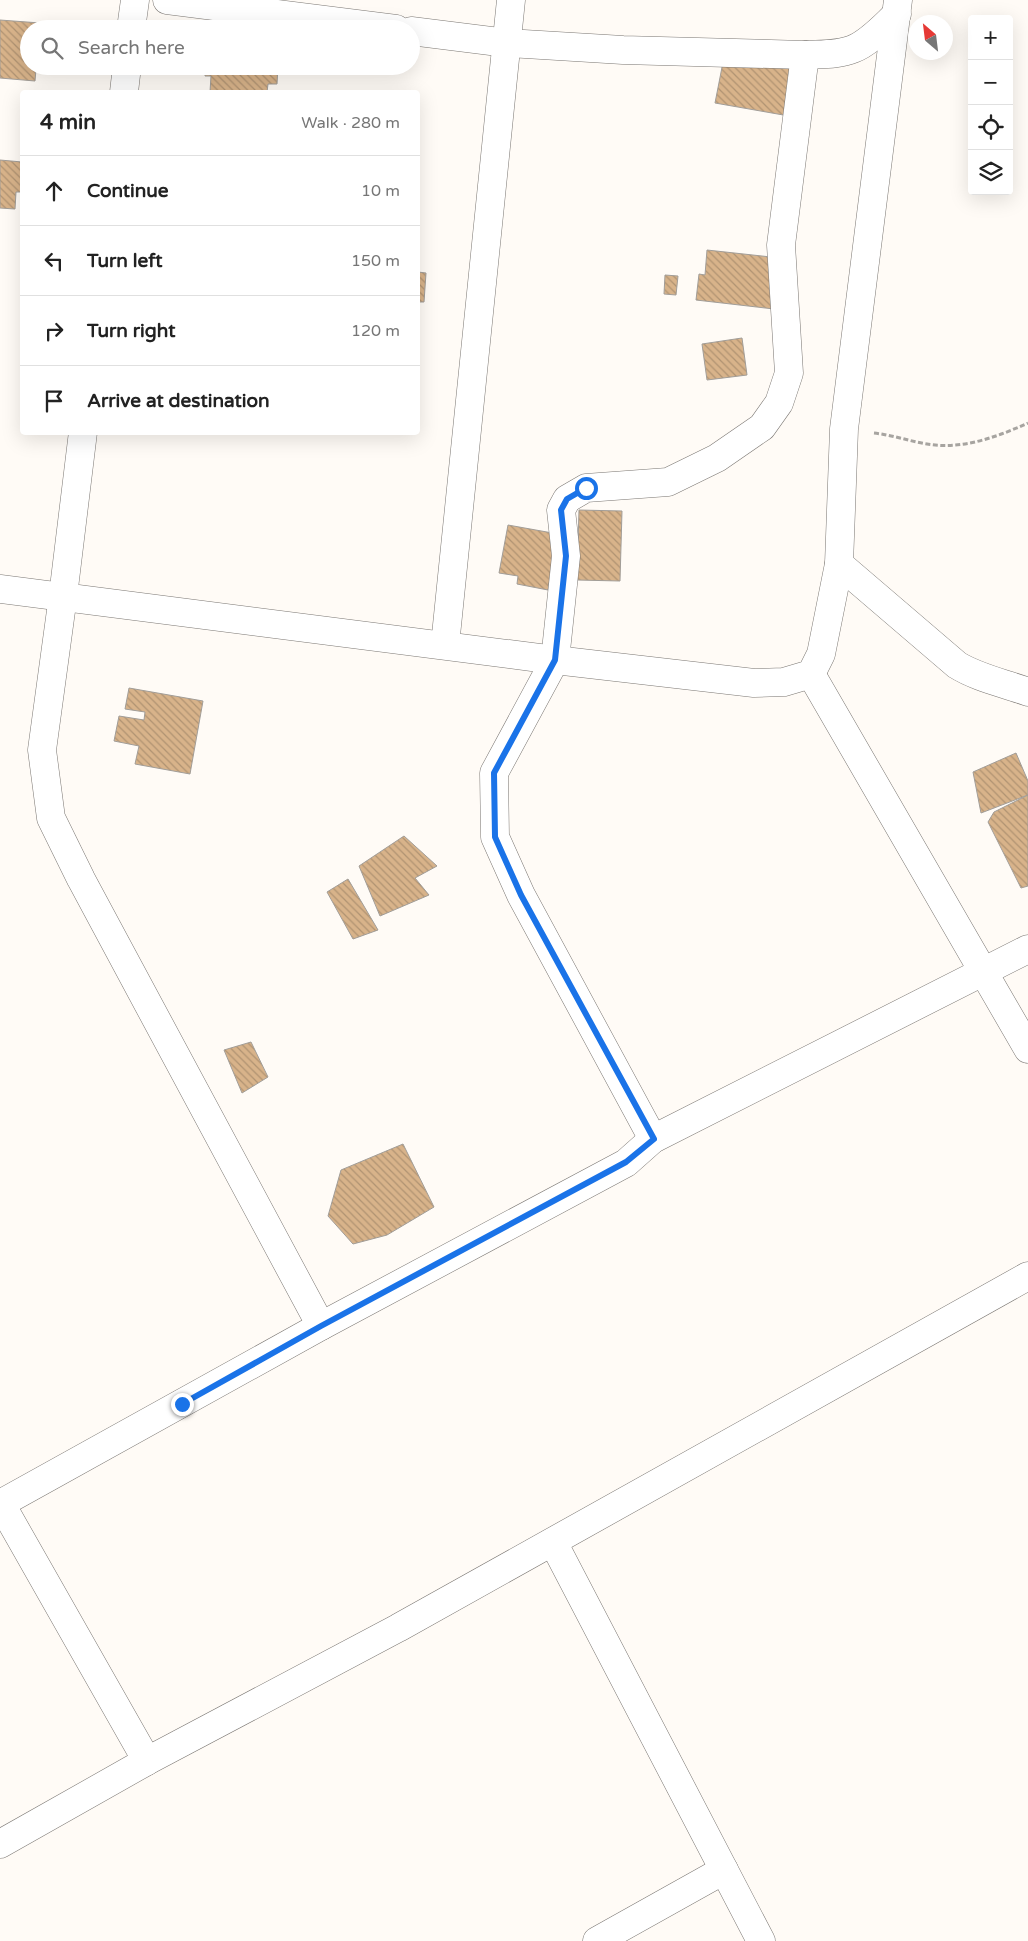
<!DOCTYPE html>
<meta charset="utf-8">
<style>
body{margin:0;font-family:"Varela Round",sans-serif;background:#f6f6f6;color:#222}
.controls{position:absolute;right:15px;top:15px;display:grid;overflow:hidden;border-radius:5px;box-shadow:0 5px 20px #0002}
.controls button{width:45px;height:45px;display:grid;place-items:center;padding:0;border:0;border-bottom:1px solid #e0e0e0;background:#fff;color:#222;font:25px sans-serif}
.compass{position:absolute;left:908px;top:15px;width:45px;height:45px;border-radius:50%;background:#fff;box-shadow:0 5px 20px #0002;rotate:332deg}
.stop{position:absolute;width:15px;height:15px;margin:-11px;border:4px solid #1a73e8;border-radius:50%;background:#fff}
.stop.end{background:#1a73e8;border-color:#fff;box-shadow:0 1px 5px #0008}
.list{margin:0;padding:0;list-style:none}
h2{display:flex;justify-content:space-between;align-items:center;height:65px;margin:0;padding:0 20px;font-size:21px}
h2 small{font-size:16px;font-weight:400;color:#767676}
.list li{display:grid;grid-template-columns:32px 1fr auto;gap:15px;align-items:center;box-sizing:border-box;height:70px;padding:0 20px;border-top:1px solid #e0e0e0}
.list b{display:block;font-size:19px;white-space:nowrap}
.list em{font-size:16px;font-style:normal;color:#767676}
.icon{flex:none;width:28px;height:28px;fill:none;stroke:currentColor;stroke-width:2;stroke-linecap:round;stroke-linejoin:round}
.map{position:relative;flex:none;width:1028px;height:1941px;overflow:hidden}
.search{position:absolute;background:#fff;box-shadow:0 5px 20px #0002;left:20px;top:20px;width:400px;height:55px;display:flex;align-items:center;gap:12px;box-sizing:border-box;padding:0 18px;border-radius:28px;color:#767676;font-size:19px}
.panel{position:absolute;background:#fff;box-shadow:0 5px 20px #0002;left:20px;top:90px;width:400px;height:345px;border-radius:5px}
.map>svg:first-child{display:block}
.building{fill:url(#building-back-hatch);stroke:#a19d98}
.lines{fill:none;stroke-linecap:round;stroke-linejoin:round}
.street-casing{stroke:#7b7773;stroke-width:29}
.path{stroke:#a7a4a0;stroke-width:3;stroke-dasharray:5 2.5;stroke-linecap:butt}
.street{stroke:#fff;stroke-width:28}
.route{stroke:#1a73e8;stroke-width:6}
</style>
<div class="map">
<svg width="1028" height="1941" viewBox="0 0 1028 1941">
<defs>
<pattern id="building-back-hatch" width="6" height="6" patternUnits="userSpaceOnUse" patternTransform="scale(1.25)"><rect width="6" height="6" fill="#d8b38a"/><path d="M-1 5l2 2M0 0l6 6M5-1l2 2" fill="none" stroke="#b09372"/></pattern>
</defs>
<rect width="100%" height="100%" fill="#fffbf6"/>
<g class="building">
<path d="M0 20 40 23V29H29V66H55V71L36 69 35 81 0 78Z"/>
<path d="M725 52 799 65 789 116 715 103Z"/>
<path d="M206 66H278L277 84H268L267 92H210L211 76H205Z"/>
<path d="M0 160 22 162V192H16L15 209 0 208Z"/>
<path d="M707 250 780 258 774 309 696 300 699 274 705 275Z"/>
<path d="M418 272 426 273 424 302H418Z"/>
<path d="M665 275 678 276 676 295 664 294Z"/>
<path d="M742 338 747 375 707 380 702 344Z"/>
<path d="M579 510 622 511 620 581 577 580Z"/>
<path d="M508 525 558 534 548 590 517 584 518 576 499 573Z"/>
<path d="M129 688 203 701 190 774 135 764 139 746 114 741 119 716 144 720 145 712 125 709Z"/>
<path d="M1016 753 1028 781V795L981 813 973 772Z"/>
<path d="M1028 795V886L1021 888 988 822 994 812Z"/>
<path d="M404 836 437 866 415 878 429 895 380 916 359 866Z"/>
<path d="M348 879 378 930 353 939 327 892Z"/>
<path d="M251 1042 268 1077 242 1093 224 1050Z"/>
<path d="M403 1144 434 1207 387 1235 353 1244 328 1216 341 1170Z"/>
</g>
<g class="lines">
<defs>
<g id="street">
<path d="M167 0 396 29"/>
<path d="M131 29 135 0"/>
<path d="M411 31 507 43 623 50 805 55C820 54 839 55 853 49 869 43 884 26 897 14"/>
<path d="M124 92 127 66"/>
<path d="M83 432 63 596 42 750 51 818 81 879 321 1326"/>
<path d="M839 564 957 665C978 678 1004 683 1028 692"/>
<path d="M0 589 555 660 754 683 784 682 811 674 821 654 839 564 844 429 898 0"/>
<path d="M445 645 511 0"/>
<path d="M811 674 1028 1049"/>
<path d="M653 1139 521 895 495 837 494 773 555 660 566 556 561 510 567 499 586 488 668 482 717 458 762 427 779 403 789 373 781 245 805 55"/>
<path d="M0 1504 321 1326 626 1163 653 1139 1028 949"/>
<path d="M1 1504 147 1761"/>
<path d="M553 1542 761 1941"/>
<path d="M0 1844 147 1761 398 1628 1028 1276"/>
<path d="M597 1941 724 1870"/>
</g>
</defs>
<use href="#street" class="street-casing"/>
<path class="path" d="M874 433C892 435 909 441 927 444 962 450 997 437 1028 423"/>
<use href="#street" class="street"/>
</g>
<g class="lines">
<path class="route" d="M182 1404 321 1326 626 1162 654 1139 521 895 495 837 494 773 555 660 566 556 561 510 567 499 586 488"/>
</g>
</svg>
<div class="controls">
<button>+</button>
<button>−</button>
<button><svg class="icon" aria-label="locate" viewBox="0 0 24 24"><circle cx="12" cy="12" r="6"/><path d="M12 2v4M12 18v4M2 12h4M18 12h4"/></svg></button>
<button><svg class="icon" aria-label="layers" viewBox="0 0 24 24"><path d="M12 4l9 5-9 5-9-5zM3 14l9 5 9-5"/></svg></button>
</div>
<svg class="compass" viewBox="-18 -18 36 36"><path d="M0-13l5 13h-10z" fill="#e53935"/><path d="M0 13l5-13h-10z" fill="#767676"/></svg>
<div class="stop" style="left:586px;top:488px"></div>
<div class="stop end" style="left:182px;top:1404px"></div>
<div class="search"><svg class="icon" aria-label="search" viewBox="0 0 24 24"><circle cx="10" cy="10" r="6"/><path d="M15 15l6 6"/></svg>Search here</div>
<section class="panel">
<h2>4 min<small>Walk · 280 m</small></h2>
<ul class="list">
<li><svg class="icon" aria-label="ahead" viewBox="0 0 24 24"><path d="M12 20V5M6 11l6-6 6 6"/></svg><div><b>Continue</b></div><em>10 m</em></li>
<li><svg class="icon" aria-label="left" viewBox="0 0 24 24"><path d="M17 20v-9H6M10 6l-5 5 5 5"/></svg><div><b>Turn left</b></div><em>150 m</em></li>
<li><svg class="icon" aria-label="right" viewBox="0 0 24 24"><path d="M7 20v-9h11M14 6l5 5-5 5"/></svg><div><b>Turn right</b></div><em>120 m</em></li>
<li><svg class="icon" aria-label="arrive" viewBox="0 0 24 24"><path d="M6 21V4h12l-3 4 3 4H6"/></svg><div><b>Arrive at destination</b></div></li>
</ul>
</section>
</div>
